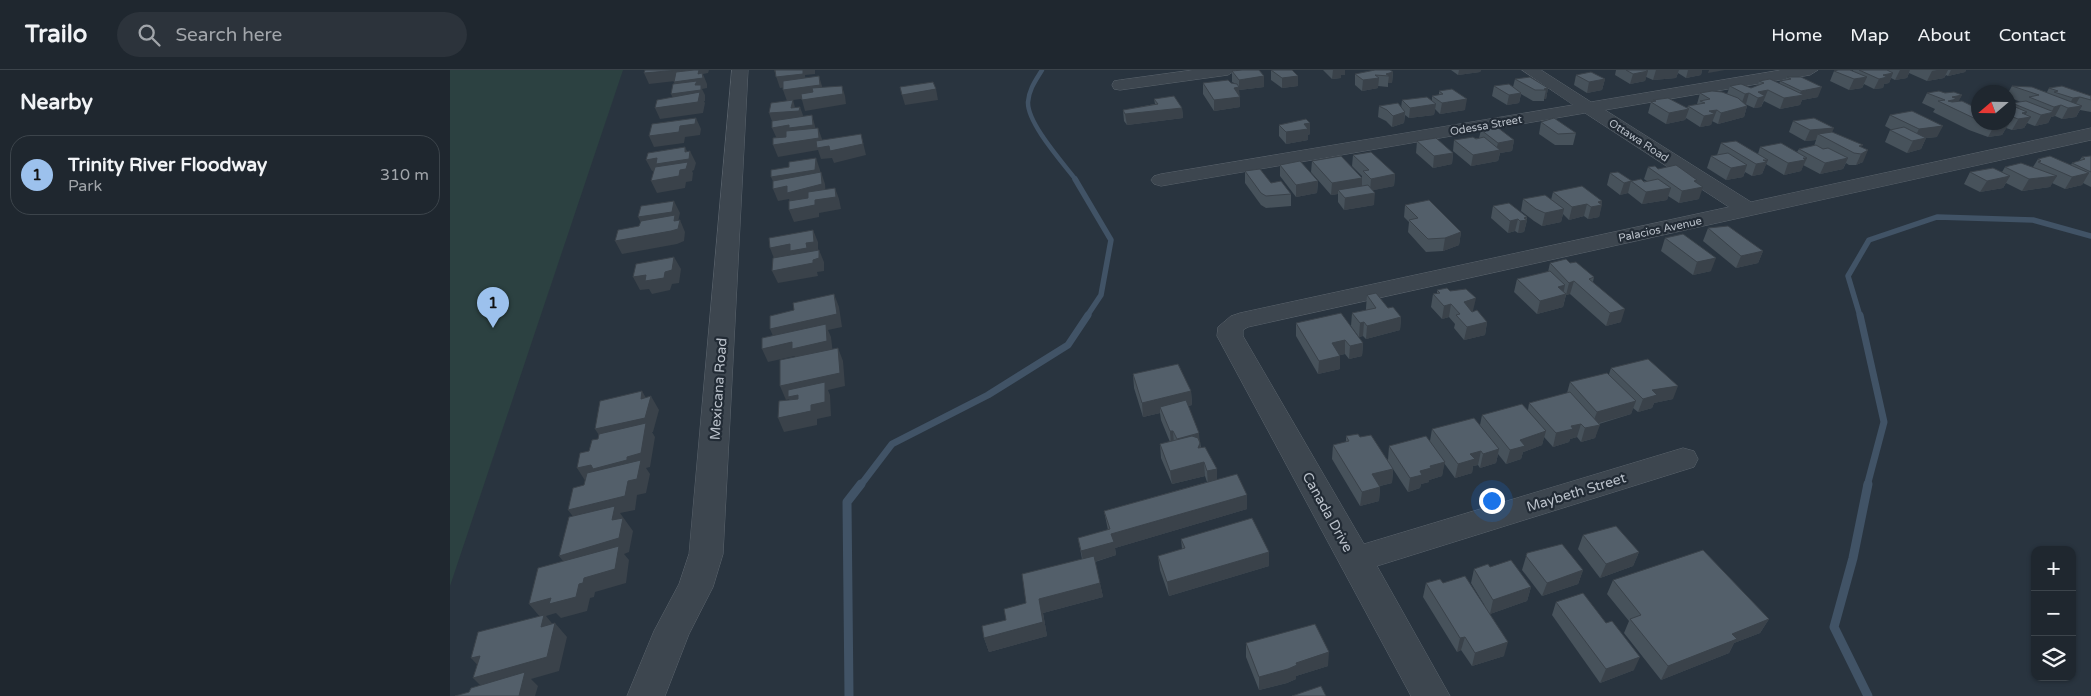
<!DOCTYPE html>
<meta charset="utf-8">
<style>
body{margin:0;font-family:"Varela Round",sans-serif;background:#2c333b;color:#f1f3f6}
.controls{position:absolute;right:15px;bottom:15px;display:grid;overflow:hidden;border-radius:10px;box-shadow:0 1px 4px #0004}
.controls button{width:45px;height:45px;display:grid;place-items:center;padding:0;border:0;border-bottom:1px solid #3c444b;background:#1f272f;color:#f1f3f6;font:25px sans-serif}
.compass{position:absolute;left:1521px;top:15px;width:45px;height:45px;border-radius:50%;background:#1f272f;box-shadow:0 1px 4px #0004;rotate:250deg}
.you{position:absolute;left:1041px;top:430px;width:18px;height:18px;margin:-12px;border:4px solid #fff;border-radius:50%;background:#1a73e8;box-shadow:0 0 0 8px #1a73e833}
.badge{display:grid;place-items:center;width:32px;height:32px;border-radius:50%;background:#9cc1ed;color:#111;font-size:16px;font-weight:700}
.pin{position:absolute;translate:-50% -41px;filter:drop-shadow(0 1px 2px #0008)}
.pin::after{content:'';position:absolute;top:26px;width:18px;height:15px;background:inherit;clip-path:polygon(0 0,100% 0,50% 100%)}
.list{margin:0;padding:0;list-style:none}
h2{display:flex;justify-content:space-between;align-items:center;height:65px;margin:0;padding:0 20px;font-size:21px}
h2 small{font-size:16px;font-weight:400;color:#a1a5aa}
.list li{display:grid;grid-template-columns:32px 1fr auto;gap:15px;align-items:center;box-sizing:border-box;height:80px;margin:0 10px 10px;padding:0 10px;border:1px solid #3c444b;border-radius:20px}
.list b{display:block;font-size:19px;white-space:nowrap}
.list p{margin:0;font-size:16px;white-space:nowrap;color:#a1a5aa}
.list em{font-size:16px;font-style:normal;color:#a1a5aa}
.icon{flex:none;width:28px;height:28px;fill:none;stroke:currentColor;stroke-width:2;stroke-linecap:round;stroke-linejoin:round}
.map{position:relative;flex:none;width:1641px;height:626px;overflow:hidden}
header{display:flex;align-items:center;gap:30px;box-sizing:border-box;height:70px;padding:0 25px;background:#1f272f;border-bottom:1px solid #3c444b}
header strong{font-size:24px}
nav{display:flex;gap:28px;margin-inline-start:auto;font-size:18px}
.search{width:350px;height:45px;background:#2c333b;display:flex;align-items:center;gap:12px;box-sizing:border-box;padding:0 18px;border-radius:28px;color:#a1a5aa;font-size:19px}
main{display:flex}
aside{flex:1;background:#1f272f}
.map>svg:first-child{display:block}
.green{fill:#2c4141}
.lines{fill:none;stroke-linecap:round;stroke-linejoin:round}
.stream-far3{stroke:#415366;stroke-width:4.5}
.stream-far2{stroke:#415366;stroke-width:5.5}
.stream-far1{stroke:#415366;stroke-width:7}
.stream{stroke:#415366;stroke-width:9}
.minor-casing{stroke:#5b646d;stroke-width:1}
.minor{fill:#3d464f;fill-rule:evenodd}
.wall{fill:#47525b}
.shaded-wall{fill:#3a424a}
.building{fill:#535f6a;stroke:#3a424a}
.labels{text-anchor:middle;stroke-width:4.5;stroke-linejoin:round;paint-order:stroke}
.far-street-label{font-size:11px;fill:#bac1ca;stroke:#222b35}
.street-label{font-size:14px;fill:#bac1ca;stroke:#222b35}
</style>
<header>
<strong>Trailo</strong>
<div class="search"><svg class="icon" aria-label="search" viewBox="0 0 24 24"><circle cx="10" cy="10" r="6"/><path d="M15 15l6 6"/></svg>Search here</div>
<nav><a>Home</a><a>Map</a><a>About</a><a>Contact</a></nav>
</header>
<main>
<aside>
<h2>Nearby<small></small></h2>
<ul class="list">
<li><span class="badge">1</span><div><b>Trinity River Floodway</b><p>Park</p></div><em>310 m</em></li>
</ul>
</aside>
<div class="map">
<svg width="1641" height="626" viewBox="0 0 1641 626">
<rect width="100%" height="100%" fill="#29343f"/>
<path class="green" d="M0 0H173L0 516Z"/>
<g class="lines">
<path class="stream-far3" d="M592 0C586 10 579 19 578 32 577 53 613 93 626 110"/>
<g class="stream-far2">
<path d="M625 109 661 170 651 225 637 246"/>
<path d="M1410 246 1398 206 1419 170 1487 147 1583 150 1641 166"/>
</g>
<g class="stream-far1">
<path d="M1410 245 1434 352 1417 416"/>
<path d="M410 416 442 374 538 325 618 275 638 245"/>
</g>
<g class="stream">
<path d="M1418 414 1403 488 1384 557 1418 626"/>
<path d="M399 626 397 432 411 414"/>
</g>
<defs>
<g id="minor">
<path d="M282 0H298L273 484 263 517 239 564 215 626H177L204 561 229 514 239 484Z"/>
<path d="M743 0H786L778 5 670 20 664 19 662 15 664 11 670 10Z"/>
<path d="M1072 0H1091L1141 32 1331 0H1368L1360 5 1155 40 1301 132 1641 58V70L798 257 793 260V266L914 474 1233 378 1244 381 1248 389 1244 397 927 496 1000 626H961L767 266 768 257 781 246 790 243 1279 137 1135 43 711 116 704 114 701 110 704 106 711 104 1123 35Z"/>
</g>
</defs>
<use href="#minor" class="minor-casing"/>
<use href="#minor" class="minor"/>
</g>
<g class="wall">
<path d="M821 0 848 16 832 18 821 10Z"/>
<path d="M873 0H895V5H891V8L882 9Z"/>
<path d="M1001 0H1031L1030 2 1008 5Z"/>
<path d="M1166 0H1252L1251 5 1236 8 1228 3 1226 8 1203 10 1196 7 1195 11 1180 14 1165 5Z"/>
<path d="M1403 0H1516L1515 2 1498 6 1496 5 1494 8 1477 11 1459 3 1457 8 1445 10 1441 8 1439 13 1434 14 1433 18 1424 19 1414 14 1412 18 1399 20 1380 11 1384 1H1403Z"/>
<path d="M782 1 814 17 789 20 790 37 764 41 753 24V13H784L782 12Z"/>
<path d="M943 2 942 13H938V17L928 16V18L912 21 905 15V4Z"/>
<path d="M1126 5 1155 9 1152 20 1137 23 1124 15Z"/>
<path d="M1337 7H1351L1368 27 1352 30 1350 35 1330 39 1314 31 1311 37 1304 38 1295 34 1297 36 1294 47 1268 54 1262 51 1261 55 1250 57 1236 48 1235 50 1216 54 1198 43 1201 32H1203V30L1237 38 1238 36 1248 35 1247 34 1250 23 1277 24 1280 16 1301 18 1308 16 1309 11 1329 14 1330 11 1335 10Z"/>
<path d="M1065 9 1098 18 1096 29H1094V31H1083L1071 24 1069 33 1057 35 1042 26 1044 16 1063 17Z"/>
<path d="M1562 16 1597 22 1599 18 1641 26V42L1630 40 1626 47 1612 49 1605 46 1601 47 1598 53 1585 56 1577 53 1574 58 1562 60 1556 58 1552 65 1538 67 1519 60 1483 42 1485 39 1472 33 1477 23H1495L1512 25 1508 31 1523 36 1526 31H1528V52H1558V37H1560L1562 33 1571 32 1558 27V23Z"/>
<path d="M989 21 1015 40 990 44 985 39 984 45 959 48 955 45 954 53 942 57 936 51 928 47 929 36 951 38 952 30 982 31V26L989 25Z"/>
<path d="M704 29 732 38 733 48 677 55 674 51 673 40 705 34Z"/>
<path d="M1440 45 1487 67 1476 68 1471 79 1457 83 1435 72 1440 60H1442L1435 56Z"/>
<path d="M1343 51 1382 62 1412 77 1413 92 1406 95H1399L1396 93 1393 99 1370 104 1353 95 1351 101 1334 105 1316 94 1312 104 1302 106 1295 102 1293 107 1276 110 1257 98 1261 86 1267 85 1271 73 1308 84 1310 77 1347 82 1349 79 1364 76 1366 70 1355 71 1339 62Z"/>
<path d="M1091 52 1126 63 1123 75H1105L1089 64Z"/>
<path d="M829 55 860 64 858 65V70L836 74 829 66Z"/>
<path d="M1031 60 1064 70 1062 81 1050 83 1048 91 1021 96 1003 81 1004 70 1029 68Z"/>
<path d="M967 71 1003 83 1002 94 983 98 966 83Z"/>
<path d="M903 85 945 104 944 116 923 120 924 135 894 140 888 132V124L881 125 861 102 862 91 912 108V106L902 96Z"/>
<path d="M1641 86V117L1633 113 1632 115 1615 119 1602 113 1600 117 1572 121 1556 113 1553 118 1530 122 1514 114 1520 102H1552L1555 97H1583L1588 89 1621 95 1622 93 1629 91 1632 87Z"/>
<path d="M830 95 868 111 867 123 846 127 830 106Z"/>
<path d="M1198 97 1208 99 1247 110 1246 112 1249 129 1229 133 1218 126 1217 130 1192 134 1178 123 1170 125 1157 115 1160 103 1182 111H1197L1194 109Z"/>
<path d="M795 101 821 113 841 124V136L816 138 811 135 795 113Z"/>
<path d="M1103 122 1152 131 1149 147 1138 149 1134 146 1119 150 1113 144 1111 152 1092 156 1084 151 1071 141 1073 129 1101 130Z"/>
<path d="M955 135 1011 162 1009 175 993 181 976 182 958 162 959 152 954 147Z"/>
<path d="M1043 136 1077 147V150L1074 162 1068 163 1065 161 1058 163 1041 148Z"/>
<path d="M1258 158 1313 181 1308 193 1286 198 1253 171Z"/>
<path d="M1215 168 1261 201 1243 205 1211 181Z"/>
<path d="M1100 193H1120L1144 207 1143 212 1171 252 1156 256 1120 224 1116 225 1113 237 1087 244 1064 222 1067 209 1098 202Z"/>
<path d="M987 220 1000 221 1023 241H1022L1037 252 1035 265 1014 270 1004 258 1005 254 999 247 992 249 981 237 983 224 987 223Z"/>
<path d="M917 225 951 247 950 260 916 269 913 266 909 267 901 256 902 243 916 240V238Z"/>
<path d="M846 253 913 273 912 286 899 289 895 284 890 285V299L868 304 846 266Z"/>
<path d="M1161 298 1223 329 1204 333 1202 338 1188 342 1183 338 1181 344 1149 354 1145 368 1131 372 1127 367 1120 369 1119 372 1103 377 1094 367 1092 375 1073 382 1071 389 1056 394 1048 384 1046 393 1030 398 1028 395 1023 396 1022 403 1005 408 994 393 992 406 979 410V412L971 414 970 418 958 422 943 399 942 413 930 416 929 431 910 436 882 389 883 375 896 372V366L910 367 938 390 939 376 980 371 982 359 1030 355 1032 345 1078 340 1079 333 1117 323 1120 312 1159 304Z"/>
<path d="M683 304 741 321 742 335 738 336 750 372 751 378 767 409 797 439 665 478 666 485 645 492 653 527 593 543 597 566 539 582 534 568 576 533 632 489 628 468 658 460 654 441 757 412 755 406 722 414 711 388 710 374 720 372 711 350 710 343 693 347 684 318Z"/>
<path d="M1133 465 1189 482 1183 496 1150 508 1128 479Z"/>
<path d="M731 469 819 482V496L719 526 710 500 708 486 732 479Z"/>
<path d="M1077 483 1133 500 1128 514 1092 526 1072 500Z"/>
<path d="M1040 497 1081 517 1077 531 1040 544 1054 586 1022 596 1011 580 1007 582 973 527 976 513H993L1035 536 1021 513 1024 499Z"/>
<path d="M1163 510 1319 549 1310 563 1284 573 1279 583 1211 610 1174 563 1179 551 1157 524Z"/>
<path d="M1106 532 1184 600 1150 613 1102 545Z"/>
<path d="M796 573 878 596 846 606V609L837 613 809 620 796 587Z"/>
</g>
<g class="shaded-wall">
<path d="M229 0H259L258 3 253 4 257 14V18L252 19 255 25V31H254L255 33 253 43 210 49 205 38 226 35 221 24 228 23 224 12 243 9 199 14 194 3Z"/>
<path d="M324 0H365V4L355 5 356 14 330 18Z"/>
<path d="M883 0H895V5H891V8L882 9Z"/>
<path d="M1009 0H1031L1030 2 1008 5Z"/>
<path d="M1206 0H1229L1226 8 1203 10Z"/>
<path d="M1238 0H1252L1251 5 1236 8Z"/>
<path d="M1259 0H1275L1258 3Z"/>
<path d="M1450 0H1460L1457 8 1445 10Z"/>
<path d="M1487 0H1498L1494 8 1477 11 1482 1Z"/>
<path d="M1501 0H1516L1515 2 1498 6Z"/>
<path d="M1198 1 1195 11 1180 14 1183 4Z"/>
<path d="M943 2 942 13H938L939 6 936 4Z"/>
<path d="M1443 3 1439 13 1434 14 1433 18 1424 19 1429 9 1433 5Z"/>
<path d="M369 6 372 16 374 26 343 30 346 41 350 37 354 48 323 54 319 43 337 31 333 20Z"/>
<path d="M814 6V17L789 20V10Z"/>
<path d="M848 6V16L832 18V8Z"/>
<path d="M1417 7 1412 18 1399 20 1404 9Z"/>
<path d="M929 8 928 18 912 21 913 10Z"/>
<path d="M1155 9 1152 20 1137 23 1139 12Z"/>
<path d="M392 16 395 26 396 34 355 41 352 30Z"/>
<path d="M789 17 790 37 764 41V30L784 18Z"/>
<path d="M1372 17 1368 27 1352 30 1350 35 1330 39 1334 28 1349 26 1351 21Z"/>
<path d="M1098 18 1096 29H1094L1096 20 1094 19Z"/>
<path d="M486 19 488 30 455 35 452 25Z"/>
<path d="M1318 20 1311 37 1304 38 1308 28V22Z"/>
<path d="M1071 23 1069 33 1057 35 1059 25Z"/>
<path d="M1299 23 1296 34 1291 35 1295 24Z"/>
<path d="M1512 25 1506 36 1498 31 1502 27Z"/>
<path d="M1630 27 1624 37 1632 36 1626 47 1612 49 1618 38H1617L1623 28Z"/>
<path d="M1017 29 1015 40 990 44 992 33Z"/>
<path d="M986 34 984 45 959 48 960 38Z"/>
<path d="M1611 35 1605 46 1601 47 1598 53 1585 56 1591 45 1601 43 1604 37Z"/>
<path d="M1297 36 1294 47 1268 54 1271 43Z"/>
<path d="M732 38 733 48 677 55 675 44Z"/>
<path d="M1239 39 1235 50 1216 54 1219 43Z"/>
<path d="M1267 40 1261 55 1250 57 1254 46 1259 41Z"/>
<path d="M955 42 954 53 942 57 943 46Z"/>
<path d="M1577 42 1573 48 1581 47 1574 58 1562 60 1572 43Z"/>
<path d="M362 45 365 56 367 66 327 69 322 58Z"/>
<path d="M246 48 251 59 250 65 235 67 234 73 204 77 199 66 230 56Z"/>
<path d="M860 53V64L858 65V70L836 74V62L854 54Z"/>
<path d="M1559 54 1552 65 1538 67 1544 56Z"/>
<path d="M1493 56 1487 67 1476 68 1471 79 1457 83 1469 59Z"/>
<path d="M368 58 372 69 373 77 411 64 416 85 384 93 382 88 371 89 368 80 328 87 323 75Z"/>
<path d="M1384 58 1379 69 1368 64 1366 70 1355 71 1360 60Z"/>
<path d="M1064 70 1062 81 1050 83 1048 91 1021 96 1023 85 1046 80 1048 73Z"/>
<path d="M235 77 240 87V81L246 93 244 100 242 101 243 103 242 111 236 112 235 118 207 123 201 111 209 100 202 101 196 90 235 82Z"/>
<path d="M1418 80 1413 92 1406 95 1411 84Z"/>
<path d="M1003 83 1002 94 983 98 984 86Z"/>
<path d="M366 88 370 100V112L371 102 375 114 376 126 341 135 339 129 328 131 323 119 326 118 321 107Z"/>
<path d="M1353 88H1357L1351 101 1334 105 1338 93Z"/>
<path d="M1398 88 1393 99 1370 104 1375 93Z"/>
<path d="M1313 90H1318L1312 104 1302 106 1306 94Z"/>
<path d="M1297 95 1293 107 1276 110 1281 98Z"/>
<path d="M1639 103 1632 115 1615 119 1622 107Z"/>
<path d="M945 104 944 116 920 121 921 109Z"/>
<path d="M1560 106 1553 118 1530 122 1537 111Z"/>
<path d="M1607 106 1600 117 1572 121 1579 109Z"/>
<path d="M912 108V120H888V124L881 125 882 113Z"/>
<path d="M1247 110 1244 119 1253 117 1249 129 1229 133 1232 121 1244 111Z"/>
<path d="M868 111 867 123 846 127V115Z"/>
<path d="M1181 111 1178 123 1170 125 1174 113Z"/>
<path d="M385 118 389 129 391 139 369 143V147L344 152 339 140 365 130Z"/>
<path d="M1221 118 1217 130 1192 134 1196 122Z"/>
<path d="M925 123 924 135 894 140 895 128Z"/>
<path d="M224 131 230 143 228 152 230 150 235 162 234 171 227 174 172 184 165 171 194 159 188 147Z"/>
<path d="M1152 131 1151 135H1152L1149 147 1138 149 1141 137 1148 132Z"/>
<path d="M1137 134 1134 146 1119 150 1122 137Z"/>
<path d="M1114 139 1111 152 1092 156 1095 143Z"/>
<path d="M1077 147 1076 150H1077L1074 162 1068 163 1070 151 1074 148Z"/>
<path d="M1068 149 1065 161 1058 163 1060 151Z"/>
<path d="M363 160 368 172V184L325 191 320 178 340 174 356 173Z"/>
<path d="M1011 162 1009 175 993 181 995 168Z"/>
<path d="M369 180 374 192V201L367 202 368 206 328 213 322 201 363 190Z"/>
<path d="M1313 181 1308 193 1286 198 1291 186Z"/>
<path d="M224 187 231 199 229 213 222 214 220 220 202 224 199 219 190 220 183 207 215 202Z"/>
<path d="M1266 188 1261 201 1243 205 1247 192Z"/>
<path d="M1124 211 1120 224 1116 225 1119 213Z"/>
<path d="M1115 215 1113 225 1116 224 1113 237 1087 244 1090 231 1108 217Z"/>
<path d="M384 224 389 237 392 257 378 260 381 267 383 284 348 292 345 286 318 292 312 279 342 272 326 273 320 259Z"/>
<path d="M1026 228 1023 241 1011 245 1014 232Z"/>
<path d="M1001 234 999 247 992 249 994 236Z"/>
<path d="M1175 239 1171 252 1156 256 1160 243Z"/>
<path d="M951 247 950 260 916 269 917 256Z"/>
<path d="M914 252 913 266 909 267 910 253Z"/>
<path d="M1037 252 1035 265 1014 270 1017 257Z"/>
<path d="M895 270V284L881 287 882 273Z"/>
<path d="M913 273 912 286 899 289 900 276Z"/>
<path d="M388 278 393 291 395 316 378 320 380 325 381 346 367 349V355L334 362 328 348 361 341H344L339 329 336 330 330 316Z"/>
<path d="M890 286V299L868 304 869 291Z"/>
<path d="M1228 316 1223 329 1204 333 1202 338 1188 342 1193 329 1202 320Z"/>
<path d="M192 321 199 333 201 326 209 340 203 362H202L205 367 200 397 196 398 200 404 196 423 187 425 185 440 170 443 183 461 179 482 174 484 179 490 176 513 145 522 144 527 140 528 137 541 111 548 106 543 96 546 105 557V553L117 567 109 601 81 609 88 616 85 626H69L37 622 23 608 91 557V548L79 534 120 500 109 486 128 453 118 440 136 412 127 398 154 373 145 359 191 329Z"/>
<path d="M741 321 742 335 712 342 710 337V343L693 347 692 333Z"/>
<path d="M1186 331 1181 344 1142 355 1147 342Z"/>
<path d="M1131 354 1127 367 1120 369 1119 372 1103 377 1106 363 1121 356Z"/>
<path d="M1150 355 1145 368 1131 372 1135 358Z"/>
<path d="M720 361H723L724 374 721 375Z"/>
<path d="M1096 361 1092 375 1073 382 1071 389 1056 394 1060 380 1070 370Z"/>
<path d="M749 363 751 387 728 383 727 369Z"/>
<path d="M1049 379 1046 393 1030 398 1033 384Z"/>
<path d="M1031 381 1028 395 1023 396 1022 403 1005 408 1008 394 1020 384Z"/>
<path d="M754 392 755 406 722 414 720 401Z"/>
<path d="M995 392 992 406 979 410V412L971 414 970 418 958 422 960 408 970 401 980 396Z"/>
<path d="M767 399V412L758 415 757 401Z"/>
<path d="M943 399 942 413 921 418 922 404Z"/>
<path d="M930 417 929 431 910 436 912 422Z"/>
<path d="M797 425V439L665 478 666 485 634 495 631 481 661 464Z"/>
<path d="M819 482V496L719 526 717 512Z"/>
<path d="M1189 482 1183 496 1150 508 1156 494Z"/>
<path d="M1133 500 1128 514 1092 526 1097 513Z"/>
<path d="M650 513 653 527 593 543 597 566 539 582 534 568 589 529Z"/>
<path d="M1081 517 1077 531 1040 544 1043 530Z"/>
<path d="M1319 549 1310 563 1284 573 1279 583 1211 610 1218 596 1282 564Z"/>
<path d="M1015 567 1011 580 1007 582 1010 568Z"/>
<path d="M1058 572 1054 586 1022 596 1025 583Z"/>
<path d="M879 582 878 596 846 606V609L837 613 809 620V607L846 593Z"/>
<path d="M30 586 34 602 21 588Z"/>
<path d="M1190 587 1184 600 1150 613 1156 599Z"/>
</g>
<g class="building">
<path d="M195 0H229L194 3Z"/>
<path d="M244 0H249L248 4 252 3 253 8 224 12 226 2Z"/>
<path d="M325 0H353V4L326 7Z"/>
<path d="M792 0H809L814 6 789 10 782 1Z"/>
<path d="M821 0H842L848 6 832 8Z"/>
<path d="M925 0H940L943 2 936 4 939 6 925 5 929 8 913 10 905 4Z"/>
<path d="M1176 0H1196L1198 1 1183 4Z"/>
<path d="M1388 0H1400L1417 7 1404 9 1384 1Z"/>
<path d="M1409 0H1437L1443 3 1433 5 1437 7 1429 9Z"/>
<path d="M1141 2 1155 9 1139 12 1126 5Z"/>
<path d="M369 6 370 15 333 20V11Z"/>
<path d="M1080 7 1098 18 1094 19 1096 20H1085L1065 9Z"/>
<path d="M1337 7H1351L1372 17 1351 21 1330 11 1341 9Z"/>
<path d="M1320 9 1354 25 1334 28 1318 20 1308 22 1315 26 1308 28 1299 23 1295 24 1280 16 1291 14 1301 18 1314 13 1309 11Z"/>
<path d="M778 10 781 13 787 14 789 17 784 18 790 27 764 30 753 13Z"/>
<path d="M247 11 245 15H251V20L221 24 223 14Z"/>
<path d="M483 12 486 19 452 25 450 17Z"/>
<path d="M1059 14 1071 23 1059 25 1044 16Z"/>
<path d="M392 16 393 24 352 30 351 24 363 22 362 18Z"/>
<path d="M1562 16 1582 17 1632 36 1618 38 1611 35 1604 37 1579 27 1589 25Z"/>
<path d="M1612 16 1641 26V30L1630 27 1623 28 1604 22 1608 21 1599 18Z"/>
<path d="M1002 19 1017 29 992 33 982 26 993 24 989 21Z"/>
<path d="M1262 21 1272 22 1288 28 1297 36 1271 43 1267 40 1259 41 1265 44 1254 46 1238 36 1255 33 1250 31 1260 29 1250 23Z"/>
<path d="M1489 21 1495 23 1504 22 1512 25 1502 27 1507 29 1498 31 1502 32 1512 31 1528 39V50L1488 31 1495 30 1477 23Z"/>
<path d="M250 22 248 32 205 38 207 30Z"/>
<path d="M724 26 732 38 675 44 673 40 708 34 704 29Z"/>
<path d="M977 27 986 34 960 38 952 30Z"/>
<path d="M1218 28 1239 39 1219 43 1201 32 1206 31 1203 30Z"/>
<path d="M343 30 341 38 350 37 349 41 319 43 321 33Z"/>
<path d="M1576 31 1604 42 1591 45 1562 33Z"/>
<path d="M948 33 955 42 943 46 937 40 929 36Z"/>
<path d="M1563 36 1577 42 1572 43 1581 47 1568 49 1558 45V37Z"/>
<path d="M1462 41 1493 56 1469 59 1440 45Z"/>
<path d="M362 45 363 55 339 58V55L322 58V51Z"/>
<path d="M246 48 245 54 230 56 229 62 199 66 202 54Z"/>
<path d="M1104 48 1126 63 1108 64 1091 52Z"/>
<path d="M1364 48 1384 58 1360 60 1343 51Z"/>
<path d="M856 49 860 53 854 54 858 59 836 62 829 55Z"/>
<path d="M1534 52H1556L1559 54 1544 56Z"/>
<path d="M1047 57 1064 70 1048 73 1031 60Z"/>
<path d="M1454 57 1476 68 1462 71 1440 60Z"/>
<path d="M368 58 369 68 323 75V68L336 67V61Z"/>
<path d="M1382 62 1413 75 1409 76 1418 80 1411 84 1404 83 1368 64Z"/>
<path d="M411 64 413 74 380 81 379 76 367 78 366 71Z"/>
<path d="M1023 67 1026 69 1034 67 1050 80 1023 85 1004 70Z"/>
<path d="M986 68 1003 83 984 86 967 71Z"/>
<path d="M1286 71 1318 90H1313L1317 92 1306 94 1271 73Z"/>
<path d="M1331 73 1357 88H1353L1355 90 1338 93 1310 77Z"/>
<path d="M1366 75 1373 79 1378 78 1398 88 1375 93 1349 79Z"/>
<path d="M235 77V82L240 81 239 89 206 94 207 88 196 90 198 83Z"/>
<path d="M921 82 945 104 921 109 913 101 919 100 903 85Z"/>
<path d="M1278 83 1297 95 1281 98 1261 86Z"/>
<path d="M891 86 912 108 882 113 862 91Z"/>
<path d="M1600 86 1639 103 1622 107 1588 92 1591 91 1588 89Z"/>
<path d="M1640 86H1641V102L1622 93 1635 89 1632 87Z"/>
<path d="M366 88 365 100 321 107V100L339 97V92Z"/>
<path d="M850 91 868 111 846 115 830 95Z"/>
<path d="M238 92 236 99 230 100 229 106 201 111 205 97Z"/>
<path d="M1571 93 1607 106 1579 109 1555 97Z"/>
<path d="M1226 95 1247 110 1244 111 1253 117 1232 121 1198 97 1205 96 1208 99Z"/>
<path d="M1543 98 1560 106 1537 111 1520 102Z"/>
<path d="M810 99 821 113 831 111 841 124 816 126 811 123 795 101Z"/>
<path d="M371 102 372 114 337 123V116L323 119V111Z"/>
<path d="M1168 102 1182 111 1191 109 1194 112 1208 109 1221 118 1196 122 1181 111 1174 113 1160 103Z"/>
<path d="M918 115 925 123 895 128 888 120Z"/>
<path d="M1132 116 1152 131 1148 132 1152 135 1141 137 1137 134 1122 137 1103 122Z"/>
<path d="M385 118 386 127 365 130V135L339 140V131L358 128V122Z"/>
<path d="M1095 125 1114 139 1095 143 1086 139 1073 129Z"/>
<path d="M979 130 1011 162 995 168 978 169 959 150 968 148 955 135Z"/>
<path d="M224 131 222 142 188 147 191 136Z"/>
<path d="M1059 133 1077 147 1074 148 1077 150 1070 151 1068 149 1060 151 1043 136Z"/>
<path d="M225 145 224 151 230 150 228 159 221 161 165 171 168 160 189 156 191 151Z"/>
<path d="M1278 156 1313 181 1291 186 1258 158Z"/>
<path d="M363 160 364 172 356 173 357 178 340 181V174L320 178 319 168Z"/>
<path d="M1233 164 1266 188 1247 192 1215 168Z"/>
<path d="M369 180V188L363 190V193L322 201 323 188Z"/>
<path d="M224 187 222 200 215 202 214 208 195 211 196 205 183 207 186 194Z"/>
<path d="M1116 189 1120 193 1126 192 1144 207 1139 209 1175 239 1160 243 1124 211 1119 213 1100 193Z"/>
<path d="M1100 201 1115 215 1108 217 1116 224 1090 231 1067 209Z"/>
<path d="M997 218 1000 221 1016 219 1026 228 1014 232 1022 242 1027 240 1037 252 1017 257 1006 245 1010 244 1001 234 994 236 983 224 990 223 987 220Z"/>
<path d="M926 223 938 238 943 237 951 247 917 256 914 252 910 253 902 243 926 238 917 225Z"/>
<path d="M384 224 387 244 320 259V246L344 240 343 233Z"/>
<path d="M891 243 913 273 900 276 895 270 882 273 890 286 869 291 846 253Z"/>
<path d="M376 254 377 271 342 279V272L312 279V268Z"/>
<path d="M388 278 390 303 330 316V290Z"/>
<path d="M1198 289 1228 316 1202 320 1207 325 1193 329 1161 298Z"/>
<path d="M728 294 741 321 692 333 683 304Z"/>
<path d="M1157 303 1186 331 1147 342 1120 312Z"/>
<path d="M375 312V332L361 335V341L328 348 329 331 348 329V325L338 327V320Z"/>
<path d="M192 321 191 329 201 326 195 348 145 359 150 331Z"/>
<path d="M1120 322 1150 355 1135 358 1131 354 1121 356 1123 359 1106 363 1079 333Z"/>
<path d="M736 330 749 363 727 369 723 361H720L710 337Z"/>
<path d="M1072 334 1096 361 1070 370 1075 376 1060 380 1032 345Z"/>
<path d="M1024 348 1049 379 1033 384 1031 381 1020 384 1025 389 1008 394 982 359Z"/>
<path d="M196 353 191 383 177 387V390L143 399 141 395 127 398 130 383 139 381 142 370 148 369 149 364Z"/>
<path d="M908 364 910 367 921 365 943 399 922 404 930 417 912 422 883 375 899 371 896 366Z"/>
<path d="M742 366 748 368 750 373 748 378 755 377 767 399 757 401 754 392 720 401 710 374Z"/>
<path d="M976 366 995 392 980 396 981 398 970 401 972 405 960 408 939 376Z"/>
<path d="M191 390 187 409 178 411 175 426 118 440 123 418 134 415 137 403Z"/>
<path d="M787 404 797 425 661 464 664 472 631 481 628 468 660 459 654 441Z"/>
<path d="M165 436 162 450 173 448 169 468 109 486 119 447Z"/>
<path d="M802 448 819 482 717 512 708 486 735 478 731 469Z"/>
<path d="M1166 456 1189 482 1156 494 1133 465Z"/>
<path d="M1112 474 1133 500 1097 513 1076 486 1077 483Z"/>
<path d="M169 476 165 499 134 508 133 513 129 514 126 527 99 534 101 528 79 534 88 498Z"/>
<path d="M1253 480 1319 549 1282 564 1287 569 1218 596 1180 549 1191 545 1163 510Z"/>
<path d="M644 486 650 513 589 529 593 552 534 568 532 556 556 550 554 539 576 533 572 504Z"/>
<path d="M1061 490 1081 517 1043 530 1024 499 1038 494 1040 497Z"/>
<path d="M1015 506 1058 572 1025 583 1015 567 1010 568 976 513 990 509 993 513Z"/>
<path d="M1133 523 1156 553 1162 551 1190 587 1156 599 1106 532Z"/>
<path d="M94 545 91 557 105 553 97 587 23 608 30 586 21 588 28 562Z"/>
<path d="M865 554 879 582 846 593 847 595 838 599 809 607 796 573Z"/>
<path d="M75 602 69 626H5L19 622 21 618Z"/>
<path d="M871 616 876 626H842Z"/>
</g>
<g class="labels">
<g class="far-street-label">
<text transform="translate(1036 55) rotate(-10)" y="4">Odessa Street</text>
<text transform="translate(1189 70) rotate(33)" y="4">Ottawa Road</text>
<text transform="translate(1210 159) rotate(-12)" y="4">Palacios Avenue</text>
</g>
<g class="street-label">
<text transform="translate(268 319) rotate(-86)" y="5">Mexicana Road</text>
<text transform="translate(1126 422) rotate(-17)" y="5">Maybeth Street</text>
<text transform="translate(878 442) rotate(61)" y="5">Canada Drive</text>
</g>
</g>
</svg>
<div class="controls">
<button>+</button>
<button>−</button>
<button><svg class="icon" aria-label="layers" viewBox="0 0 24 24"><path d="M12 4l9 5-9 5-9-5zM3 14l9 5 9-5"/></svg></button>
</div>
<svg class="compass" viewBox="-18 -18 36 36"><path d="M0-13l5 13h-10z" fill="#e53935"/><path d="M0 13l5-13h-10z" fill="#a1a5aa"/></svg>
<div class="you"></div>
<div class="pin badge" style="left:43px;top:258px">1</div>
</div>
</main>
